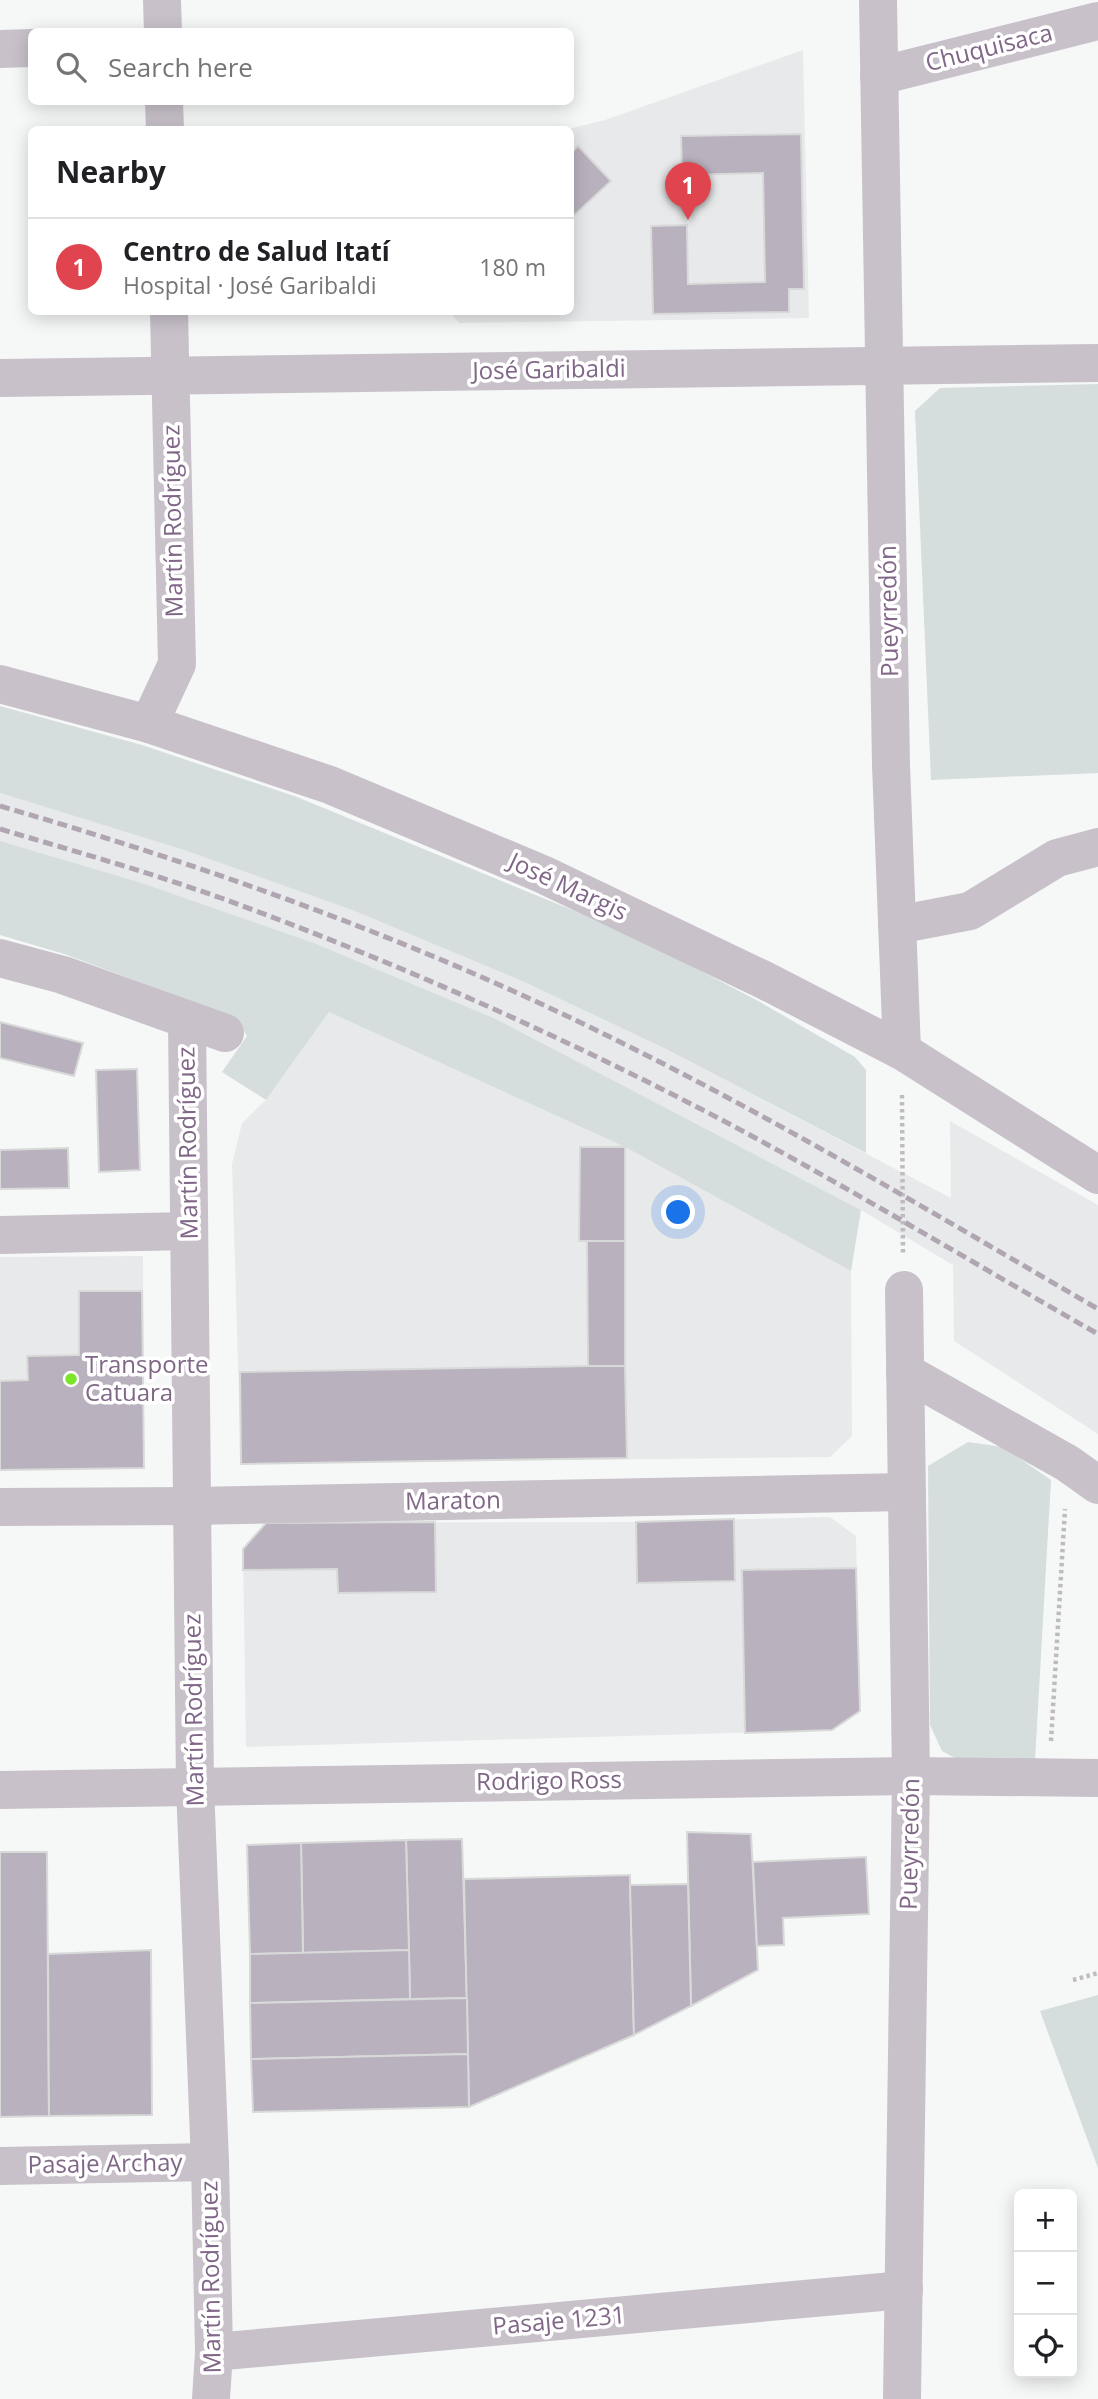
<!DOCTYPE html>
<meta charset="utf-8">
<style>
body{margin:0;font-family:"Open Sans",sans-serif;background:#f2f2f2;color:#202124}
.controls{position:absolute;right:21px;bottom:21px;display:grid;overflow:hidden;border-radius:10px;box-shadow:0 4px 18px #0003}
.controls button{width:63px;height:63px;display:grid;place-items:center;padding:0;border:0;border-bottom:2px solid #e0e0e0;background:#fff;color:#202124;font:35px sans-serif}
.you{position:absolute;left:679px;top:1213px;width:24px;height:24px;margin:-18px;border:5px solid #fff;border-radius:50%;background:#1a73e8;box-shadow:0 0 0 10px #1a73e833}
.badge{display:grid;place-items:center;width:46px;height:46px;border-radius:50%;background:#1a73e8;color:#fff;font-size:23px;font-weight:700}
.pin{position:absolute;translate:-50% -58px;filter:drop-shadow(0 2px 4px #0008)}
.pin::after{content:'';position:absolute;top:37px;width:24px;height:21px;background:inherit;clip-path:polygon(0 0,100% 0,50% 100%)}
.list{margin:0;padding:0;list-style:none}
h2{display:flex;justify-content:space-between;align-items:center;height:91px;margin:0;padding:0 28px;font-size:30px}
h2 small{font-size:23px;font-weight:400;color:#757577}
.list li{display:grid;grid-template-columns:46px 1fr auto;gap:21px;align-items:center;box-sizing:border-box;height:98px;padding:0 28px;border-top:2px solid #e0e0e0}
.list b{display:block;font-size:26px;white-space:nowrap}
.list p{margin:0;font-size:23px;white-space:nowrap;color:#757577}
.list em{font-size:23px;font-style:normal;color:#757577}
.icon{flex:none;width:38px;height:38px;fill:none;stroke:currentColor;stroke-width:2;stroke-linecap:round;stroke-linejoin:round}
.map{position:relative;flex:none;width:1098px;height:2399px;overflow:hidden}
.search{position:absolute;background:#fff;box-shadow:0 4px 18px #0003;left:28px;top:28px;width:546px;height:77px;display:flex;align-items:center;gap:18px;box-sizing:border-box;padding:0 24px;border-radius:10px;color:#757577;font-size:26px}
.panel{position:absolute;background:#fff;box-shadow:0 4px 18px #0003;left:28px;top:126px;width:546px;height:189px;border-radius:10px}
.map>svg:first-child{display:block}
.built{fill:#e8e9ea}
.green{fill:#d5dddd}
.building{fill:#bab1be;stroke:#d8dad9;stroke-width:2}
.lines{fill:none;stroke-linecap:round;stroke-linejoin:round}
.path{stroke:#c0bbc1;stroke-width:4.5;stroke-dasharray:3.5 3.5;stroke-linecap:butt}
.minor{stroke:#c8c1ca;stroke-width:38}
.rail{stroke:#afa6b2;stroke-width:5;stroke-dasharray:10 5;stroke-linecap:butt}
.poi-dot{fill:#7ae529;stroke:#fff;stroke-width:2.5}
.labels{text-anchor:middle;stroke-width:7;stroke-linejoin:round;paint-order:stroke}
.street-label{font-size:24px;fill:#806787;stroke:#fff}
.poi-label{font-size:24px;fill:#806787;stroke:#fff;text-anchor:start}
</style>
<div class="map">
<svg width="1098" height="2399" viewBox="0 0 1098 2399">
<rect width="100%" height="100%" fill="#f6f8f7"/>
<g class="built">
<path d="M803 50 809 318 459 323 450 312H570L569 129 605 120Z"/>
<path d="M0 793 187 851 352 910 522 981 666 1049 951 1198 950 1121 1098 1205V1434L954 1341 953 1265 861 1210 496 1019 314 943 139 882 0 841Z"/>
<path d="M329 1012 625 1147 851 1271 852 1436 830 1457 241 1464 232 1164 242 1123 266 1100Z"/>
<path d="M143 1256 144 1468 0 1470V1257Z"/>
<path d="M830 1517 856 1536 860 1711 832 1730 246 1747 243 1549 266 1523 636 1522Z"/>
</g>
<g class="green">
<path d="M1098 384V773L931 780 915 411 940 388Z"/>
<path d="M0 706 142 745 297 797 577 912 680 960 760 1002 855 1057 866 1070V1153L666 1049 522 981 352 910 187 851 0 793Z"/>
<path d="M0 841 139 882 314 943 496 1019 861 1210 851 1271 625 1147 329 1012 266 1100 222 1072 247 1036 236 1018 64 954 0 935Z"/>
<path d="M968 1442 1003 1447 1051 1480 1035 1760 964 1763 942 1751 930 1725 928 1466Z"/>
<path d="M1098 1995V2168L1040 2011Z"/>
</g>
<g class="building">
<path d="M801 134 804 289H789V312L653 314 651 226 687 225 688 284 765 282 763 173 682 175 681 136Z"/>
<path d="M578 146 611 181 570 219V154Z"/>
<path d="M0 1022 83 1043 74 1076 0 1058Z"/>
<path d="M137 1069 140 1170 99 1172 96 1070Z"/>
<path d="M580 1147H625V1241H579Z"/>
<path d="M68 1148 69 1188 0 1189V1150Z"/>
<path d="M587 1241H625V1366H588Z"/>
<path d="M79 1291H142L144 1468 0 1470V1381L28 1380 27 1356 79 1355Z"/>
<path d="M588 1366H625L627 1458 241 1464 240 1372Z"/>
<path d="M734 1519 735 1581 637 1583 636 1522Z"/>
<path d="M435 1522 436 1592 338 1593 337 1569 243 1570V1549L266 1523Z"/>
<path d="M856 1568 860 1711 832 1730 745 1733 742 1570Z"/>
<path d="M687 1832 751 1834 758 1970 691 2006Z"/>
<path d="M462 1839 467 1998 410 1999 406 1840Z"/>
<path d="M406 1840 409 1950 303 1953 301 1843Z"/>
<path d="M301 1843 303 1953 250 1954 247 1845Z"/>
<path d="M0 1852H47L49 2116 0 2117Z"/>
<path d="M866 1857 869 1914 783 1918 784 1945 757 1946 753 1862Z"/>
<path d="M630 1875 634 2035 469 2107 464 1879Z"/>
<path d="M688 1884 691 2006 634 2035 630 1885Z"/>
<path d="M151 1950 152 2115 49 2116 48 1954Z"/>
<path d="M409 1950 410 1999 250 2003V1954Z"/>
<path d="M467 1998 468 2054 251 2059 250 2003Z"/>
<path d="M468 2054 469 2107 253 2112 251 2059Z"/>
</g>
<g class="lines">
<g class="path">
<path d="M902 1095 903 1254"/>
<path d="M1051 1741 1065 1509"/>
<path d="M1073 1980 1098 1973"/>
</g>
<g class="minor">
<path d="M162 0 163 32"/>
<path d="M878 0 891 765 902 1051"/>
<path d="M0 49 32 48"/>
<path d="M879 76 1098 21"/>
<path d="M164 102 165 130"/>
<path d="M0 378 1098 363"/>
<path d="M0 684 149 724 330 785 542 874 762 979 902 1051 1098 1175"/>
<path d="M149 724 177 664 169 312"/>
<path d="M897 925 970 911 1057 858 1098 847"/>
<path d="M0 958 63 975 225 1033"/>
<path d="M187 1020 195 1786 210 2162 214 2352 211 2399"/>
<path d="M0 1235 189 1231"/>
<path d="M905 1372 1067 1463 1098 1485"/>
<path d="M0 1507 192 1506 907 1492"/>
<path d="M0 1790 911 1776 1098 1778"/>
<path d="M0 2166 210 2162"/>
<path d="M214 2352 904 2290"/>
<path d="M902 2399 911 1776 904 1290"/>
</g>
<g class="rail">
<path d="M0 806C210 867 418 941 614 1039 780 1121 938 1216 1098 1309"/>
<path d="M0 829C74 851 148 872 221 898 391 960 562 1036 722 1120 850 1188 973 1263 1098 1334"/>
</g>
</g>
<circle class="poi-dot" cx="71" cy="1379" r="7"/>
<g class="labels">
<g class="street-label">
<text transform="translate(989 48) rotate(-14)" y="8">Chuquisaca</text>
<text transform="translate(549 370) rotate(-1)" y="8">José Garibaldi</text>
<text transform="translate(173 521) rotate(-91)" y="8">Martín Rodríguez</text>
<text transform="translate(889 611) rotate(-91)" y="8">Pueyrredón</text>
<text transform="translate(568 887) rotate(25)" y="8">José Margis</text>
<text transform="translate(188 1143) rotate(-91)" y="8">Martín Rodríguez</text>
<text transform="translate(453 1501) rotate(-1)" y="8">Maraton</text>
<text transform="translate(194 1710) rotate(-91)" y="8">Martín Rodríguez</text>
<text transform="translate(549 1781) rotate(-1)" y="8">Rodrigo Ross</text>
<text transform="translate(910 1844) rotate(-89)" y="8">Pueyrredón</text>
<text transform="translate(105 2164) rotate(-1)" y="8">Pasaje Archay</text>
<text transform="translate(211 2277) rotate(-91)" y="8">Martín Rodríguez</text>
<text transform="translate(559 2321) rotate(-5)" y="8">Pasaje 1231</text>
</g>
<g class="poi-label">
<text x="85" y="1373">Transporte<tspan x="85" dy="28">Catuara</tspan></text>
</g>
</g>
</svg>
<div class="controls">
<button>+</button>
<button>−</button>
<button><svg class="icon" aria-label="locate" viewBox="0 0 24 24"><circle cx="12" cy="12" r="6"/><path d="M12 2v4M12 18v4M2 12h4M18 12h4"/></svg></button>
</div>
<div class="you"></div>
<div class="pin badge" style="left:688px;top:220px;background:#e0444e">1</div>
<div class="search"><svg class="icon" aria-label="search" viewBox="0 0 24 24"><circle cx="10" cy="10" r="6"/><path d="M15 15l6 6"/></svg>Search here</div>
<section class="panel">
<h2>Nearby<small></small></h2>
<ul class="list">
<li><span class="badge" style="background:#e0444e">1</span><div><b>Centro de Salud Itatí</b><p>Hospital · José Garibaldi</p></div><em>180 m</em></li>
</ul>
</section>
</div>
